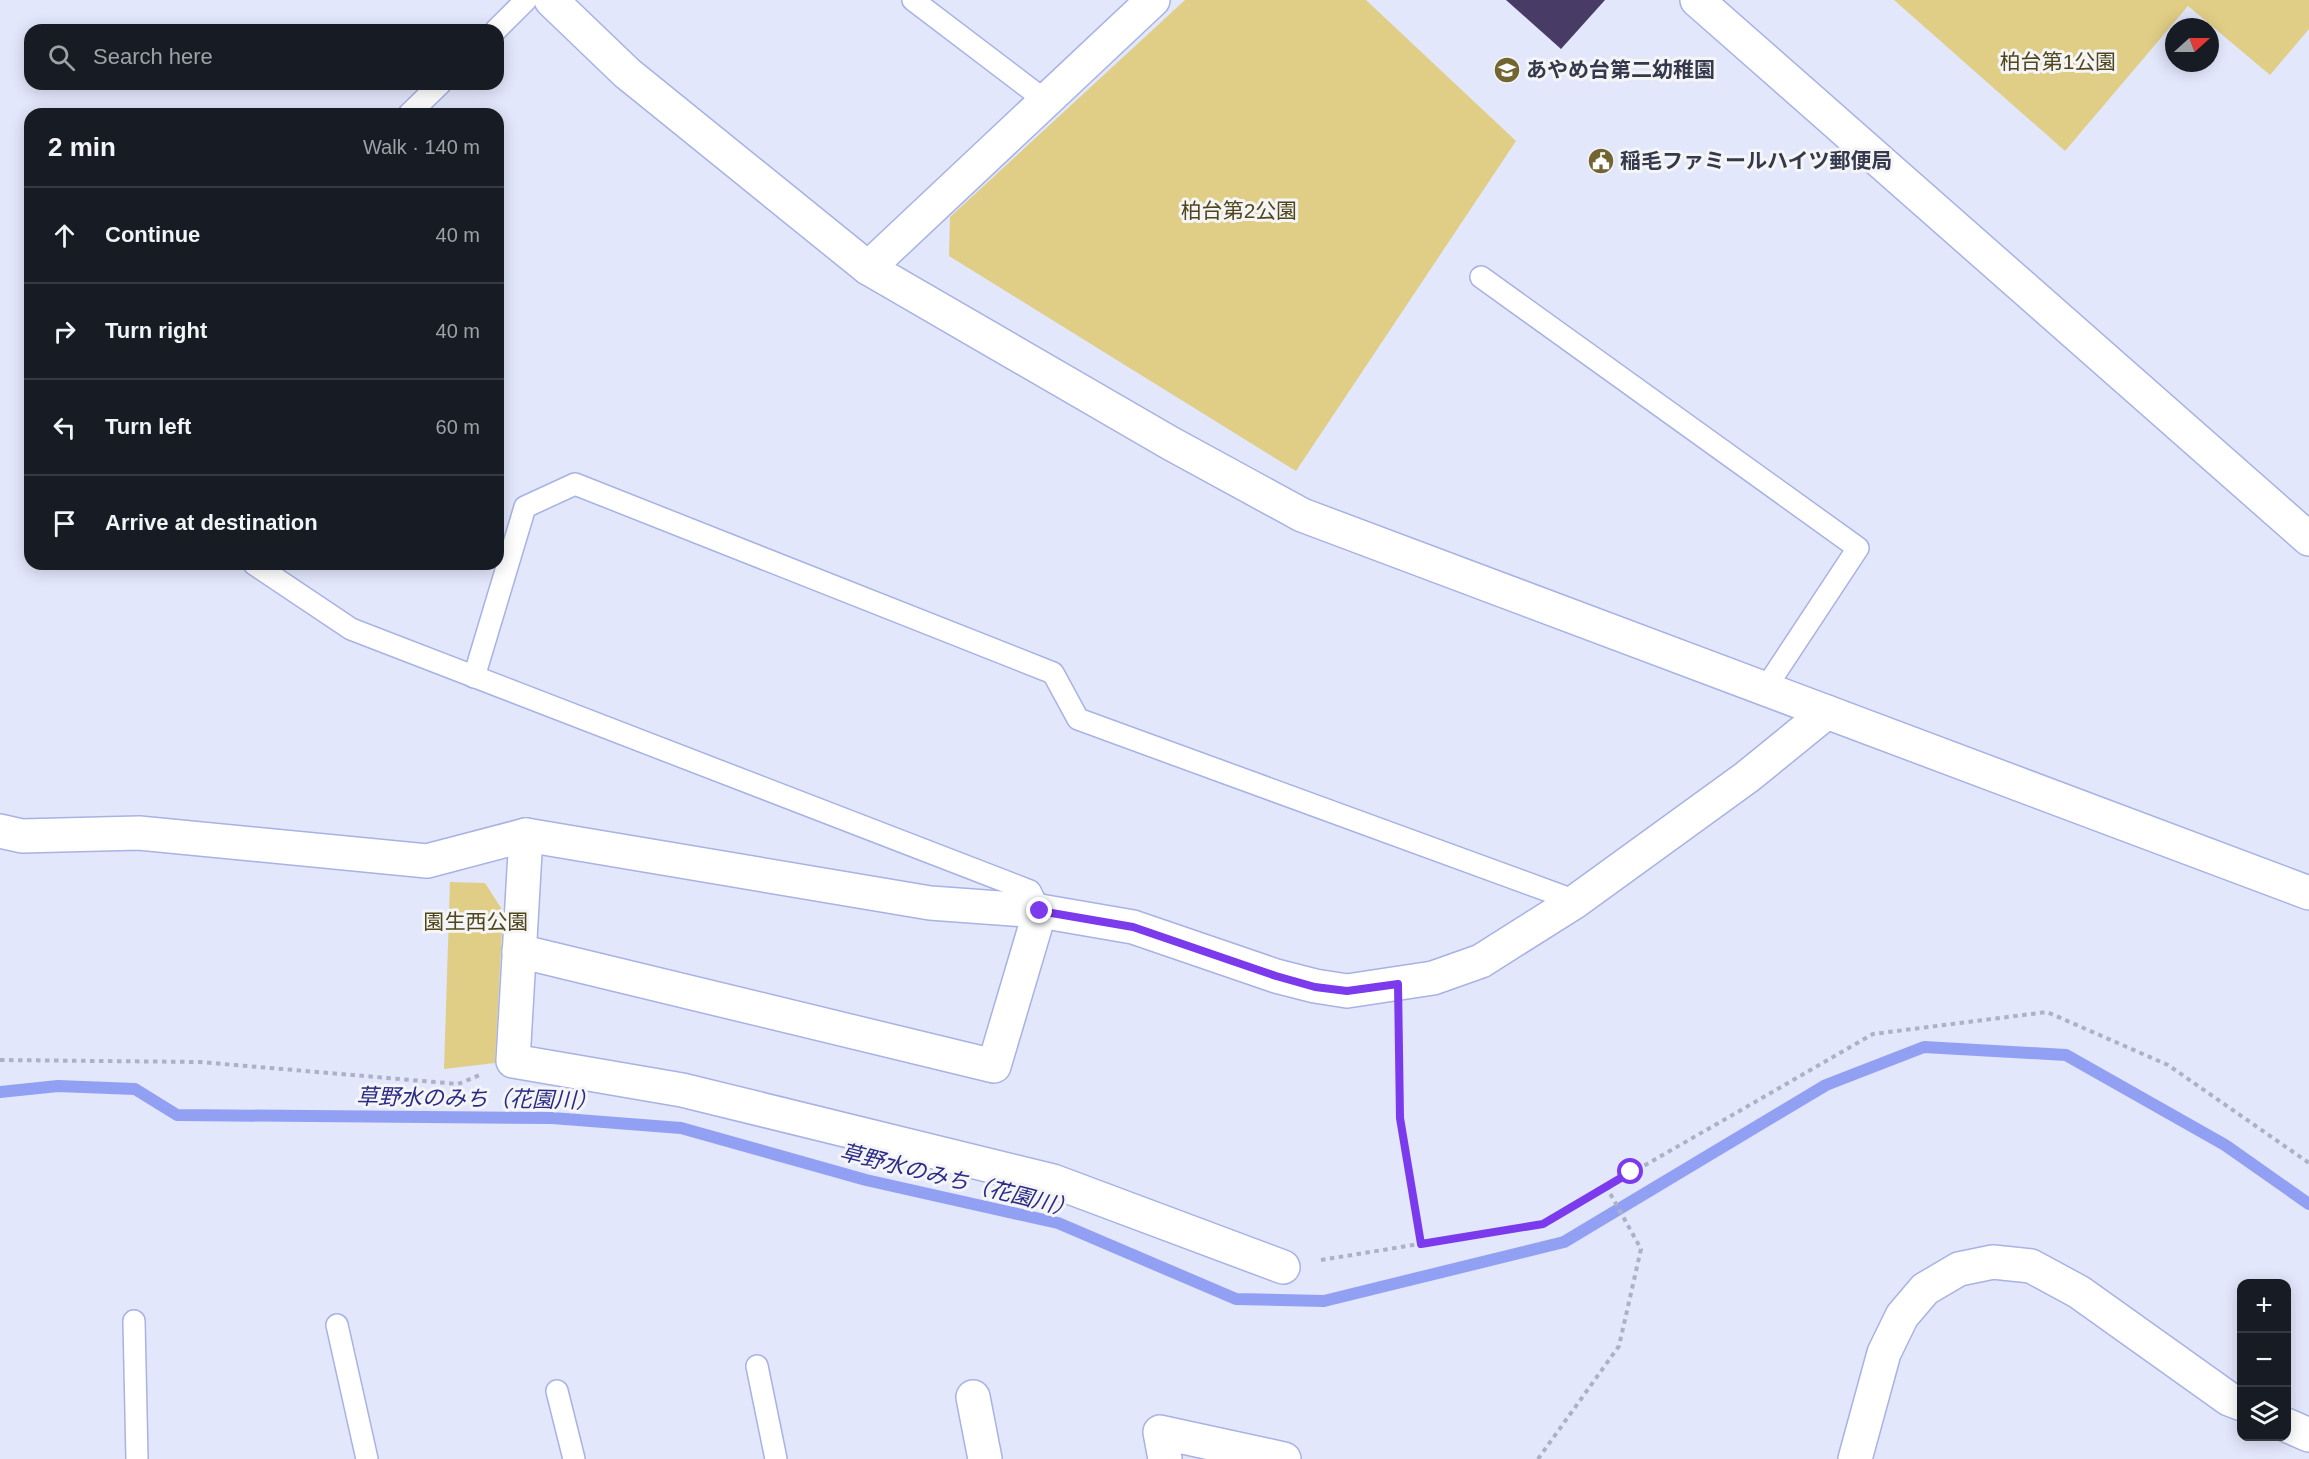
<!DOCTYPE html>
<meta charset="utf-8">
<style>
body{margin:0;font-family:Helvetica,"Noto Sans JP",sans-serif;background:#20242c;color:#f1f3f6}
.controls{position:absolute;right:18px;bottom:18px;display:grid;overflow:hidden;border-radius:12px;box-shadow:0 3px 15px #0003}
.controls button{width:54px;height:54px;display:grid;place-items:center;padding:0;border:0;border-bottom:2px solid #363941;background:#171b24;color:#f1f3f6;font:30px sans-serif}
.compass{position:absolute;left:2165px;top:18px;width:54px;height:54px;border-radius:50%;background:#171b24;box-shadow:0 3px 15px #0003;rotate:69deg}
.stop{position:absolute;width:18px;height:18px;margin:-14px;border:4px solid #7c3aed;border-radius:50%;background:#fff}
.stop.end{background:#7c3aed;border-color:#fff;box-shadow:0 2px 6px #0008}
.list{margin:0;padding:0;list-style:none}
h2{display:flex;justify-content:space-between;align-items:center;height:78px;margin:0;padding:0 24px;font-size:26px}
h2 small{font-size:20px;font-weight:400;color:#9ea1a6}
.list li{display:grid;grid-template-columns:39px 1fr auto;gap:18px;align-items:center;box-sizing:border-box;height:96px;padding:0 24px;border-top:2px solid #363941}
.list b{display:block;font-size:22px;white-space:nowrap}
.list em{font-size:20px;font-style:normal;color:#9ea1a6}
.icon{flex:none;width:33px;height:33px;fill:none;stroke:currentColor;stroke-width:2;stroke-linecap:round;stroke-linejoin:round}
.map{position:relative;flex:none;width:2309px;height:1459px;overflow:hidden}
.search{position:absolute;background:#171b24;box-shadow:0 3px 15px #0003;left:24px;top:24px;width:480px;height:66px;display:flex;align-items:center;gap:15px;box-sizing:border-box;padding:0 21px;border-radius:18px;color:#9ea1a6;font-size:22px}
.panel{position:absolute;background:#171b24;box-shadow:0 3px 15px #0003;left:24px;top:108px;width:480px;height:462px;border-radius:18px}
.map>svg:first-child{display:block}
.green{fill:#e0ce86}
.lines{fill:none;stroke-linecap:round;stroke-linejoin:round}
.stream{stroke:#92a0f3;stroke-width:12}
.building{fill:#483c66}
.lane-casing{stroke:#a8b2e3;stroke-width:24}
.street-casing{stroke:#a8b2e3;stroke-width:36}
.secondary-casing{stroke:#a8b2e3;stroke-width:36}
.path{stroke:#adb1c6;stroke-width:4;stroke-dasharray:4.5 4.5;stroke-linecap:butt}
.lane{stroke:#fff;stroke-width:21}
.street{stroke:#fff;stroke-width:33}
.secondary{stroke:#fff;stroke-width:33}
.route{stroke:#7c3aed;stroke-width:8}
.labels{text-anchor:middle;stroke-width:6;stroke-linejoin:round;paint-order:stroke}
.park-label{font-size:21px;fill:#50461d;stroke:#f5f5f5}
.poi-label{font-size:21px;font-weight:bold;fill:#35394d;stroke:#f5f5f5;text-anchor:start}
.water-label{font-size:22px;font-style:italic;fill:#2a2a88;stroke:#f5f5f5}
</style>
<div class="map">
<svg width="2309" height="1459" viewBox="0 0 2309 1459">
<rect width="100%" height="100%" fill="#e2e7fc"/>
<g class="green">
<path d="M1185 0H1366L1516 141 1296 471 949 256 950 217Z"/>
<path d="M1894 0H2309V29L2270 75 2188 6 2065 151Z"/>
<path d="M450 882 485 883 503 911 495 1063 444 1069Z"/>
</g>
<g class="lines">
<path class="stream" d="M0 1092 58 1086 135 1089 177 1115 552 1118 681 1128 866 1180 1058 1223 1236 1299 1324 1301 1564 1242 1826 1085 1924 1047 2066 1055 2225 1145 2309 1204"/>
</g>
<path class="building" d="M1506 0H1605L1561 49Z"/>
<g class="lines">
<defs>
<g id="lane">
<path d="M913 0 1046 101"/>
<path d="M496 30 526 0"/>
<path d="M409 114 440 84"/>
<path d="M1481 277 1858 548 1765 689"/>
<path d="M254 564 351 629 1030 891 1040 911"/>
<path d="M474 677 525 507 575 484 1053 673 1078 719 1576 901"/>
<path d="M134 1321 137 1459"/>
<path d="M337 1325 367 1459"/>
<path d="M757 1366 776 1459"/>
<path d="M557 1391 574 1459"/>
</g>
<g id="street">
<path d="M1697 0 2309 539"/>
<path d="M868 268 1153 0"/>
<path d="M0 831 22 836 139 833 427 861 526 835 930 903 1040 911 1133 927 1276 976 1315 986 1347 991 1433 978 1481 961 1576 901 1747 777 1827 712"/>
<path d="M526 835 513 1061 682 1090 1053 1181 1283 1267"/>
<path d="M519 951 994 1066 1040 911"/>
<path d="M973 1397 985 1459"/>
<path d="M2286 1425 2309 1435"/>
<path d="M1165 1459 1160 1432 1284 1459"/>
<path d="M1855 1459 1884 1353 1902 1316 1925 1289 1959 1269 1993 1262 2031 1266 2079 1292 2229 1399 2242 1404"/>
</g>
<path id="secondary" d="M551 0 627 73 868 268 1170 443 1302 515 2309 893"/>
</defs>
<use href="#lane" class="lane-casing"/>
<use href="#street" class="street-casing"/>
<use href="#secondary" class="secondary-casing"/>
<g class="path">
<path d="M1399 1022 1400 1118 1421 1244"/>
<path d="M0 1060 200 1062 458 1084 480 1075"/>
<path d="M1321 1260 1543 1224 1873 1034 2047 1012 2168 1065 2309 1163"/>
<path d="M1538 1459 1619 1346 1641 1249 1606 1186"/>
</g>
<use href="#lane" class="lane"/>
<use href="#street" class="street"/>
<use href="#secondary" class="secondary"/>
</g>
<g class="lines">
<path class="route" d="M1040 911 1133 927 1276 976 1315 987 1347 991 1398 984 1400 1118 1421 1244 1543 1224 1631 1172"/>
</g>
<defs>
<symbol id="school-disc" viewBox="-11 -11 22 22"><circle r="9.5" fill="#726532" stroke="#f5f5f5"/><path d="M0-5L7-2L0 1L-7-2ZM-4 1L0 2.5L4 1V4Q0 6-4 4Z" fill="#fff"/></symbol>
<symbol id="civic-disc" viewBox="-11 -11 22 22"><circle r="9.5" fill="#726532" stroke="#f5f5f5"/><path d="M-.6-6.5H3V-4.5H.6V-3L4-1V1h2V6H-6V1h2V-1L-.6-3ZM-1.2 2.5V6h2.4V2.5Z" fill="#fff"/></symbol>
</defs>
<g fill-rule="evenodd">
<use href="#school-disc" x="1492" y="55" width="30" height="30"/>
<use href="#civic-disc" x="1586" y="146" width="30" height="30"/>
</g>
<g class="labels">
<g class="park-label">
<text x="2058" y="69">柏台第1公園</text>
<text x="1239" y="218">柏台第2公園</text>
<text x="476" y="929">園生西公園</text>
</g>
<g class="poi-label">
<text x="1526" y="77">あやめ台第二幼稚園</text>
<text x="1620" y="168">稲毛ファミールハイツ郵便局</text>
</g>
<g class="water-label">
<text transform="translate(477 1098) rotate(1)" y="8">草野水のみち（花園川）</text>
<text transform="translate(958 1180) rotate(14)" y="8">草野水のみち（花園川）</text>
</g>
</g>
</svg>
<div class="controls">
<button>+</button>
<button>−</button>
<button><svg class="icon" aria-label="layers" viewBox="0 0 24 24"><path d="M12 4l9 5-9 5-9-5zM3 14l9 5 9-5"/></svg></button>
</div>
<svg class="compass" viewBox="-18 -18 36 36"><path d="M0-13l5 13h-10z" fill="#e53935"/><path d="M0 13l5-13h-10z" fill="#9ea1a6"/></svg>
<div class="stop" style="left:1631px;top:1172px"></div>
<div class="stop end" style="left:1040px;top:911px"></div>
<div class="search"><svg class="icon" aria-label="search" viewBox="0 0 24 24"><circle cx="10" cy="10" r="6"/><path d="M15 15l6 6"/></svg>Search here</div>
<section class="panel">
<h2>2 min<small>Walk · 140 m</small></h2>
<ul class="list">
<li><svg class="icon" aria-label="ahead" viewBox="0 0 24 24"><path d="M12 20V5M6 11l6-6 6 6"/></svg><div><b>Continue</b></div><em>40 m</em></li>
<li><svg class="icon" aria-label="right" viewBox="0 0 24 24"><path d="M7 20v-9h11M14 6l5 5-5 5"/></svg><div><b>Turn right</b></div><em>40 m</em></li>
<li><svg class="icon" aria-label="left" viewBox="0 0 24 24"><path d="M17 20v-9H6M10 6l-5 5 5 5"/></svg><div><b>Turn left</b></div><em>60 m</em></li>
<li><svg class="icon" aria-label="arrive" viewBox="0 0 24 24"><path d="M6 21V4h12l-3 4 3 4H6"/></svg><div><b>Arrive at destination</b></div></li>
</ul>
</section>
</div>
